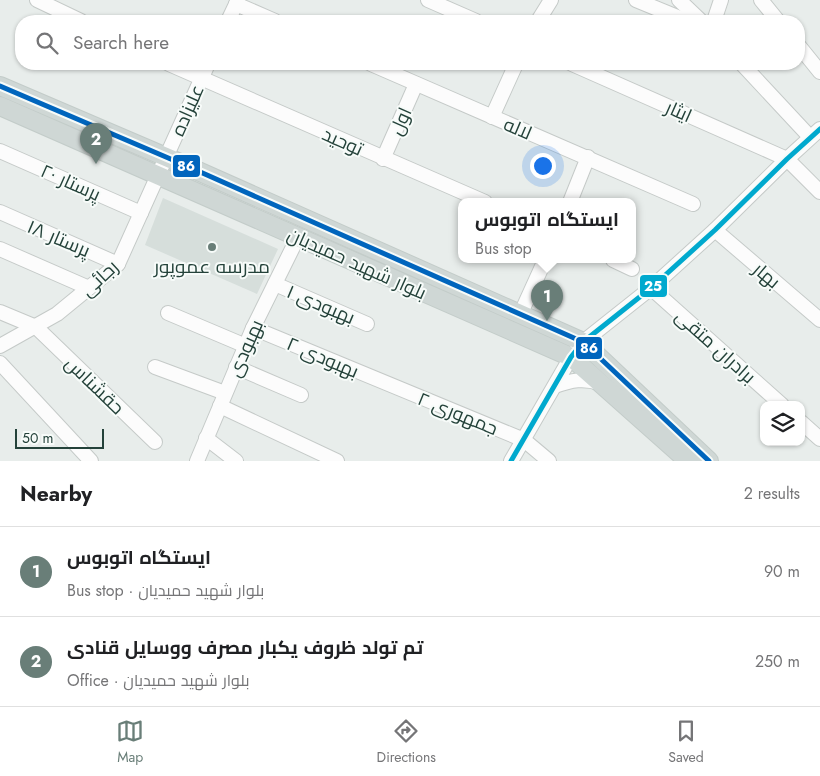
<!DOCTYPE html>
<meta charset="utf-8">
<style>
body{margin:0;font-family:Jost,Cairo,sans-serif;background:#f2f2f2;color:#202124}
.controls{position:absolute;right:15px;bottom:15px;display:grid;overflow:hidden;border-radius:10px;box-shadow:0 1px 4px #0004}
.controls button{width:45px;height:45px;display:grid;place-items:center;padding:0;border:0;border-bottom:1px solid #e0e0e0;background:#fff;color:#202124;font:25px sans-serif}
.scale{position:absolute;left:15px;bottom:12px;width:89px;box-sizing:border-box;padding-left:5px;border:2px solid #24423a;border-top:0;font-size:14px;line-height:18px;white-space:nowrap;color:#24423a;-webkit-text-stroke:4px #f7fbf9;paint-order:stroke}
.you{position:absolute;left:542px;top:165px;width:18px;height:18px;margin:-12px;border:4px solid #fff;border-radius:50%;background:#1a73e8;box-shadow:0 0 0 8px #1a73e833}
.badge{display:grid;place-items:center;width:32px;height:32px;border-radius:50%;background:#697e78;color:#fff;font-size:16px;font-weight:700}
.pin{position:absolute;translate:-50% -41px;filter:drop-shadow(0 1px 2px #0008)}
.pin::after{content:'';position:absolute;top:26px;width:18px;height:15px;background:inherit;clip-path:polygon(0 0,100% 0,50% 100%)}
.popup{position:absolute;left:458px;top:198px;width:178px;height:65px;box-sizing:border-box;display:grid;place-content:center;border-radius:10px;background:#fff;filter:drop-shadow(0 1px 4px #0005);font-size:16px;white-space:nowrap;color:#757577}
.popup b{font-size:19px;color:#202124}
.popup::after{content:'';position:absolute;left:50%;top:100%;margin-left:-10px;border:10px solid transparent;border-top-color:#fff}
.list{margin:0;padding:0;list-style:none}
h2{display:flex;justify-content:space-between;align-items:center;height:65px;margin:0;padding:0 20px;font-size:21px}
h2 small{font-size:16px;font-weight:400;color:#757577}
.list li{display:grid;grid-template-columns:32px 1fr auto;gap:15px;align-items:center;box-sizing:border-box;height:90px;padding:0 20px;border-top:1px solid #e0e0e0}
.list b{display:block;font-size:19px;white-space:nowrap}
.list p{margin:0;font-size:16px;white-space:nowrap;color:#757577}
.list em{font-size:16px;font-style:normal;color:#757577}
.icon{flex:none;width:28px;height:28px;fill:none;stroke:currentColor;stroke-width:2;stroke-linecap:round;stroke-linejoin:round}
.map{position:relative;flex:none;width:820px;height:461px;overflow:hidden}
.search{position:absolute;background:#fff;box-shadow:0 1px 4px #0004;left:15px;right:15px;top:15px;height:55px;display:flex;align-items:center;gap:12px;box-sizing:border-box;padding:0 18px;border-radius:20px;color:#757577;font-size:19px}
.sheet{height:245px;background:#fff}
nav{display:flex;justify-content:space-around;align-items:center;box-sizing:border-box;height:70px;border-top:1px solid #e0e0e0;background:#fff;font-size:14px;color:#757577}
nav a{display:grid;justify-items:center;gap:2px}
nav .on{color:#697e78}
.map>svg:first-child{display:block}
.built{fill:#d6dedb}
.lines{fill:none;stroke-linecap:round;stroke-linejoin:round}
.minor-casing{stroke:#c5cac8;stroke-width:16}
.major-casing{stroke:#c3ccc9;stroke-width:20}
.minor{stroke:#fcfcfc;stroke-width:14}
.major{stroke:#cfd7d5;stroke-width:18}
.bus-1-casing{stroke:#f7fbf9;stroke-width:9}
.bus-2-casing{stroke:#f7fbf9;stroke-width:9}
.bus-1{stroke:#0065bd;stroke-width:5}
.bus-2{stroke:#00a9ce;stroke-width:5}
.poi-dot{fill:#697e78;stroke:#f7fbf9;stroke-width:2}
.labels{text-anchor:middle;stroke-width:4;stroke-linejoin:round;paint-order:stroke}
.street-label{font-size:19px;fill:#24423a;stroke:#f7fbf9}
.poi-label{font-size:19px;fill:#24423a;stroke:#f7fbf9}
.line-badge{stroke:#f7fbf9;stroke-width:2}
.badge-label{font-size:14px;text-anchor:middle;font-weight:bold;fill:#fff}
</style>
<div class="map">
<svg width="820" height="461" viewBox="0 0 820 461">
<rect width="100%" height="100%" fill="#e8edeb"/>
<path class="built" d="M163 198 278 249 257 294 145 245Z"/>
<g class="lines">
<defs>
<g id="minor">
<path d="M37 0 81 21"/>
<path d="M428 0 476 21"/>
<path d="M636 0 687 21"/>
<path d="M679 0 701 21"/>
<path d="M761 0 778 21"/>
<path d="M236 4 275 21"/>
<path d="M228 21 238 0"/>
<path d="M538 21 551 0"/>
<path d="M714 21 721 0"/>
<path d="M799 46 820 72"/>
<path d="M169 64 485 202"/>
<path d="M371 64 693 204"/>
<path d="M572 64 787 159 820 192"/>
<path d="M742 64 810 137"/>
<path d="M492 117 516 64"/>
<path d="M0 151 141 213"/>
<path d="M383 159 416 84"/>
<path d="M570 202 588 157"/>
<path d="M0 212 118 264"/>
<path d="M715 230 820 320"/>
<path d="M0 249 89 288"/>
<path d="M613 260 632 269"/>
<path d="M275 284 367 324"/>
<path d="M651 288 782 405"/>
<path d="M0 312 36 327 155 442"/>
<path d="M168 313 246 346"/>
<path d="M520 315 545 260"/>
<path d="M253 328 524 440 549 461"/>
<path d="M0 346 57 314 118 264 208 64"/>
<path d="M0 363 91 461"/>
<path d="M155 367 225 393"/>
<path d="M236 367 301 395"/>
<path d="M555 386C572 380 583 378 600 383"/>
<path d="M220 406 337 461"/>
<path d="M801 422 820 439"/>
<path d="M206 438 236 461"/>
<path d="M197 461 253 328 298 237"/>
<path d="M511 461 571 357 583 342 651 288 715 230 787 159 820 129"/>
</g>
<g id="major">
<path d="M0 86 180 163 583 342 709 461"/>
<path d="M0 106 571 357 688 461"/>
</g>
</defs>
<use href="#minor" class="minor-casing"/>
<use href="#major" class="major-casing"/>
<use href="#minor" class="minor"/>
<use href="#major" class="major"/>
<defs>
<path id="bus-1" d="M0 86 180 163 583 342 709 461"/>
<path id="bus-2" d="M511 461 571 357 583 342 651 288 715 230 787 159 820 129"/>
</defs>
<use href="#bus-1" class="bus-1-casing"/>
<use href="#bus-2" class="bus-2-casing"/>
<use href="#bus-1" class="bus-1"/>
<use href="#bus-2" class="bus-2"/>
</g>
<circle class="poi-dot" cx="212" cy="247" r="5"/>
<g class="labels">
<g class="street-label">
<text transform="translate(187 110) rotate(-66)" y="7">علیزاده</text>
<text transform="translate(679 111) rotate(24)" y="7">ایثار</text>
<text transform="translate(400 121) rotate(-66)" y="7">اول</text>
<text transform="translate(518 128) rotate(23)" y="7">لاله</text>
<text transform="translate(343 141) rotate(24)" y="7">توحید</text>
<text transform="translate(71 182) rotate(24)" y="7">پرستار ۲۰</text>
<text transform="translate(59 238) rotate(23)" y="7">پرستار ۱۸</text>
<text transform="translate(357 263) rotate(24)" y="7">بلوار شهید حمیدیان</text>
<text transform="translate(767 275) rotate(40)" y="7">بهار</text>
<text transform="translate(99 278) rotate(-43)" y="7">رجائی</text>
<text transform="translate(321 304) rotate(23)" y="7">بهبودی ۱</text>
<text transform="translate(716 346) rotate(42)" y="7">برادران متقی</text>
<text transform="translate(245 348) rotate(-66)" y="7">بهبودی</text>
<text transform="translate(323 357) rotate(23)" y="7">بهبودی ۲</text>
<text transform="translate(95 385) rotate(44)" y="7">حقشناس</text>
<text transform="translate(458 413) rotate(22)" y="7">جمهوری ۲</text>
</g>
<g class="poi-label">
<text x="212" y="273">مدرسه عموپور</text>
</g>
</g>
<g class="line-badge">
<rect x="172" y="154" width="29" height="24" rx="5" fill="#0065bd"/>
<rect x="639" y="274" width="29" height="24" rx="5" fill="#00a9ce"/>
<rect x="575" y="336" width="28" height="24" rx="5" fill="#0065bd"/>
</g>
<g class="badge-label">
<text x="186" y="171">86</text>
<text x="653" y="291">25</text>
<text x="589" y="353">86</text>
</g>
</svg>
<div class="controls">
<button><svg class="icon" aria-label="layers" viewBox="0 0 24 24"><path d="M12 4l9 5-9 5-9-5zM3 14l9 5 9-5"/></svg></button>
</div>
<div class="scale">50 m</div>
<div class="you"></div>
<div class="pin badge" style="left:547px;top:321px">1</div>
<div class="popup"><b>ایستگاه اتوبوس</b>Bus stop</div>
<div class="pin badge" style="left:96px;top:164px">2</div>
<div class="search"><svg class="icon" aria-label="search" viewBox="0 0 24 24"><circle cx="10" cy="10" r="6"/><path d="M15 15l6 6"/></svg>Search here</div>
</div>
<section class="sheet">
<h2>Nearby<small>2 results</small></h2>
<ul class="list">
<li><span class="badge">1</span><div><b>ایستگاه اتوبوس</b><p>Bus stop · بلوار شهید حمیدیان</p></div><em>90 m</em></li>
<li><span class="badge">2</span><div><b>تم تولد ظروف یکبار مصرف ووسایل قنادی</b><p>Office · بلوار شهید حمیدیان</p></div><em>250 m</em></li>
</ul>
</section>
<nav>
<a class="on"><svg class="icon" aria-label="map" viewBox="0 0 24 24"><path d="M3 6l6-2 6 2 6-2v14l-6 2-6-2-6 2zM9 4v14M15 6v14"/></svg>Map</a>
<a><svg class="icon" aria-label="directions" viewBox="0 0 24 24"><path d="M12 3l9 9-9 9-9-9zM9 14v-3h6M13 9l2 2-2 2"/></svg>Directions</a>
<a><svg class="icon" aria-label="saved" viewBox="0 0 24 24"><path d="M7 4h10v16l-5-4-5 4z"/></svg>Saved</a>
</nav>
